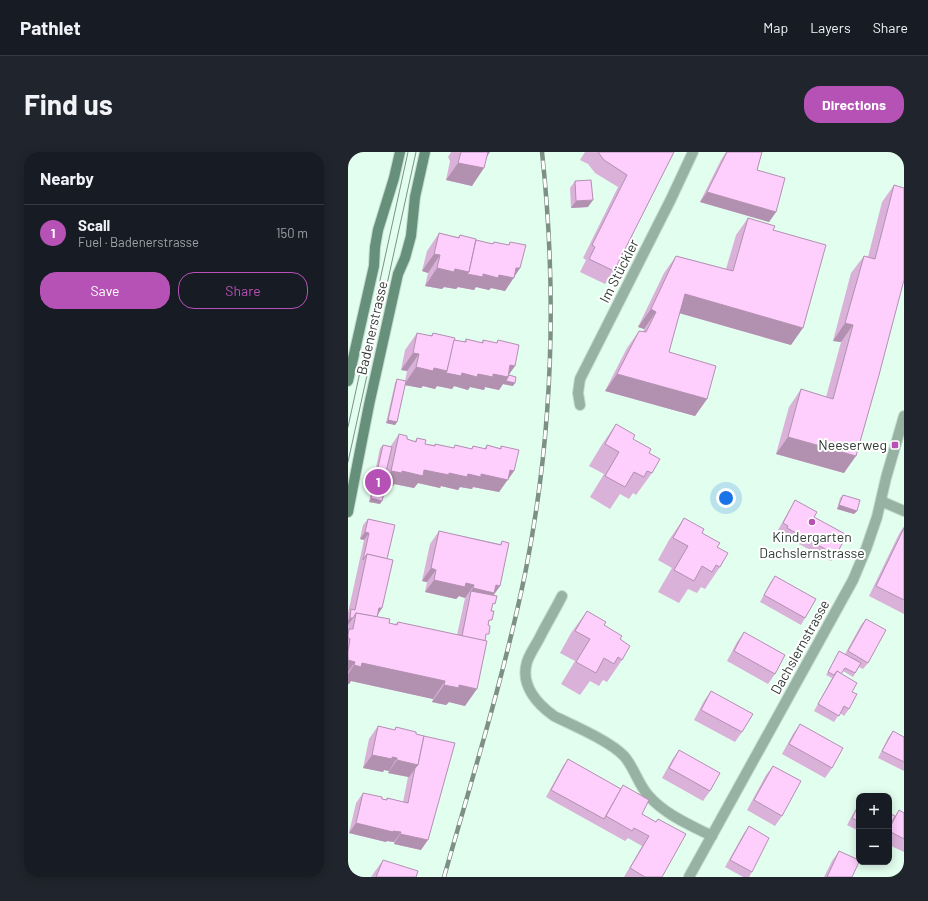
<!DOCTYPE html>
<meta charset="utf-8">
<style>
body{margin:0;font-family:Barlow,sans-serif;background:#20242c;color:#f1f3f6}
.controls{position:absolute;right:12px;bottom:12px;display:grid;overflow:hidden;border-radius:8px;box-shadow:0 2px 10px #0003}
.controls button{width:36px;height:36px;display:grid;place-items:center;padding:0;border:0;border-bottom:1px solid #363941;background:#171b24;color:#f1f3f6;font:20px sans-serif}
.you{position:absolute;left:378px;top:346px;width:14px;height:14px;margin:-10px;border:3px solid #fff;border-radius:50%;background:#1a73e8;box-shadow:0 0 0 6px #1a73e833}
.badge{display:grid;place-items:center;width:26px;height:26px;border-radius:50%;background:#b651b5;color:#fff;font-size:13px;font-weight:700}
.pin{position:absolute;translate:-50% -50%;border:2px solid #fff;box-shadow:0 1px 4px #0006}
.list{margin:0;padding:0;list-style:none}
h2{display:flex;justify-content:space-between;align-items:center;height:52px;margin:0;padding:0 16px;font-size:17px}
h2 small{font-size:13px;font-weight:400;color:#9ea1a6}
.list li{display:grid;grid-template-columns:26px 1fr auto;gap:12px;align-items:center;box-sizing:border-box;height:56px;padding:0 16px;border-top:1px solid #363941}
.list b{display:block;font-size:15px;white-space:nowrap}
.list p{margin:0;font-size:13px;white-space:nowrap;color:#9ea1a6}
.list em{font-size:13px;font-style:normal;color:#9ea1a6}
.actions{display:flex;gap:8px;padding:12px 16px}
.actions a{flex:1;padding:9px 0;border:1px solid #b651b5;border-radius:16px;text-align:center;font-size:14px;color:#b651b5}
.actions .main{background:#b651b5;color:#fff}
.map{position:relative;flex:none;width:556px;height:725px;overflow:hidden;border-radius:16px}
header{display:flex;align-items:center;gap:24px;box-sizing:border-box;height:56px;padding:0 20px;background:#171b24;border-bottom:1px solid #363941}
header strong{font-size:19px}
nav{display:flex;gap:22px;margin-inline-start:auto;font-size:14px}
.intro{display:flex;align-items:center;justify-content:space-between;box-sizing:border-box;height:96px;padding:0 24px}
h1{margin:0;font-size:28px}
.button{padding:10px 18px;border-radius:16px;background:#b651b5;color:#fff;font-size:14px;font-weight:700}
main{display:flex;gap:24px;padding:0 24px}
aside{flex:1;background:#171b24;border-radius:16px;box-shadow:0 2px 10px #0003}
.map>svg:first-child{display:block}
.lines{fill:none;stroke-linecap:round;stroke-linejoin:round}
.street-casing{stroke:#c2dbce;stroke-width:12}
.secondary-casing{stroke:#c2dbce;stroke-width:12}
.street{stroke:#97b1a3;stroke-width:10}
.secondary{stroke:#67907b;stroke-width:10}
.tram{stroke:#7e9086;stroke-width:1}
.rail-casing{stroke:#7e9086;stroke-width:4.5}
.rail{stroke:#fff;stroke-width:3;stroke-dasharray:9;stroke-linecap:butt}
.wall{fill:#dab1d9}
.shaded-wall{fill:#b290b0}
.building{fill:#fecefc;stroke:#b290b0}
.poi-dot{fill:#b651b5;stroke:#fff;stroke-width:1.5}
.labels{text-anchor:middle;stroke-width:4;stroke-linejoin:round;paint-order:stroke}
.street-label{font-size:14px;fill:#303b35;stroke:#fff}
.poi-label{font-size:14px;fill:#303b35;stroke:#fff;text-anchor:end}
</style>
<header>
<strong>Pathlet</strong>
<nav><a>Map</a><a>Layers</a><a>Share</a></nav>
</header>
<div class="intro"><h1>Find us</h1><a class="button">Directions</a></div>
<main>
<aside>
<h2>Nearby<small></small></h2>
<ul class="list">
<li><span class="badge">1</span><div><b>Scall</b><p>Fuel · Badenerstrasse</p></div><em>150 m</em></li>
</ul>
<div class="actions"><a class="main">Save</a><a>Share</a></div>
</aside>
<div class="map">
<svg width="556" height="725" viewBox="0 0 556 725">
<rect width="100%" height="100%" fill="#e2feef"/>
<g class="lines">
<defs>
<g id="street">
<path d="M232 253 230 241 232 227 323 47 345 0"/>
<path d="M533 349 556 359"/>
<path d="M214 444C207 458 199 471 192 485 188 493 182 501 179 510 172 533 189 552 206 564 226 574 262 589 276 604 286 615 290 632 300 643 316 662 342 673 364 684"/>
<path d="M341 725 505 428 518 397 529 365 538 326 556 264"/>
</g>
<g id="secondary">
<path d="M0 229 26 114 27 95 30 78 46 26 52 0"/>
<path d="M0 360 21 253 50 122 57 106 63 84 67 45 77 0"/>
</g>
</defs>
<use href="#street" class="street-casing"/>
<use href="#secondary" class="secondary-casing"/>
<use href="#street" class="street"/>
<use href="#secondary" class="secondary"/>
<g class="tram">
<path d="M0 275 60 0"/>
<path d="M0 310 68 0"/>
</g>
<defs>
<path id="rail" d="M96 725C125 623 157 521 178 417 205 280 209 139 194 0"/>
</defs>
<use href="#rail" class="rail-casing"/>
<use href="#rail" class="rail"/>
</g>
<g class="wall">
<path d="M103 0H142L139 4 124 34 98 28 102 9 100 5Z"/>
<path d="M237 0H326L266 119 257 132 232 120 238 108 235 106 270 35 247 21 240 12 232 8Z"/>
<path d="M378 0H414L409 18 428 60 421 70 352 50 373 8Z"/>
<path d="M227 29 240 55 223 56 222 36Z"/>
<path d="M546 33 496 321 428 302 441 255 453 237 478 245 493 190 485 189 503 121 516 104 520 105 534 50Z"/>
<path d="M400 66 425 78 443 193 331 161 321 200 359 247 347 264 257 239 279 196 291 179 295 180 296 177 290 175 316 121 328 104 378 117 388 83Z"/>
<path d="M91 81 110 85 112 83 128 88 144 92 146 90 160 93 162 90 172 116 157 139 143 136 141 138 128 135 126 138 110 135 108 137 96 135 94 137 77 134 80 121 74 119 79 99Z"/>
<path d="M69 181 82 184 85 181 106 188 116 190 118 187 133 191 135 188 148 191 150 188 167 214 161 222 165 234 155 232 151 238 137 235 136 238 122 235 120 238 106 234 104 237 89 234 87 237 75 234 73 236 57 233 49 270 47 273 38 271 47 231 49 227 57 229 59 219 53 218 57 198Z"/>
<path d="M268 272 301 301 304 321 288 343 285 341 281 347 272 342 262 357 242 345 256 322 241 314 253 294Z"/>
<path d="M51 282 59 287 67 289 69 286 77 292 86 293 87 292 105 296 107 293 123 297 125 294 136 297 139 293 152 296 153 294 166 319 151 340 125 335 124 337 112 335 110 338 93 334 92 336 70 331 66 336 46 332 45 334 38 333 32 352 21 350 32 296 35 293 42 295Z"/>
<path d="M495 343 509 359 506 362 489 357 492 346Z"/>
<path d="M447 348 466 365 488 403 483 409 434 383 435 381 430 378 443 355Z"/>
<path d="M336 366 369 395 372 415 357 437 353 435 349 441 340 437 331 451 310 440 324 416 310 408 321 388Z"/>
<path d="M20 367 39 407 34 456 29 465 41 471 47 472 50 470 109 483 117 446 111 444 108 447 77 440 79 430 74 429 82 392 91 379 152 392 154 389 152 434 145 443 144 457 137 487 117 554 101 550 98 553 84 550 85 547 3 529 1 532H0V461L16 388 12 387 15 373Z"/>
<path d="M556 374V462L521 444 551 382Z"/>
<path d="M427 424 457 466 453 473 412 450 422 431Z"/>
<path d="M239 459 272 487 274 508 259 530 255 528 251 534 242 529 232 543 213 532 227 509 212 501 223 481Z"/>
<path d="M518 467 520 511 515 517 511 515 505 525 495 519 493 522 504 540 501 557 496 564 492 561 486 570 466 559 484 526 478 523 489 503 491 499 497 502 513 473Z"/>
<path d="M396 480 427 522 420 532 379 509 389 490Z"/>
<path d="M363 539 394 580 387 590 346 568 356 549Z"/>
<path d="M452 572 484 616 477 626 434 602 445 582Z"/>
<path d="M30 574 46 578 48 575 68 582 73 698 46 692V690L39 689 38 690 1 681 8 651 15 641 38 648 39 646 55 650 60 625 40 621 41 619 36 618 35 620 15 616 21 587Z"/>
<path d="M545 579 556 585V619L530 606 540 586Z"/>
<path d="M331 598 362 639 355 649 314 626 324 608Z"/>
<path d="M220 607 273 637 275 633 294 662 308 670 310 667 314 725H276L294 694 280 686 277 689 198 645 215 614Z"/>
<path d="M425 614 434 664 427 674 399 658 418 623Z"/>
<path d="M511 651V679L499 673Z"/>
<path d="M551 658 556 661V700L541 693V661L547 664Z"/>
<path d="M401 674 404 720 401 725H395L377 715 396 681Z"/>
<path d="M491 699 504 725H476L484 709Z"/>
<path d="M35 708 68 725H23Z"/>
</g>
<g class="shaded-wall">
<path d="M139 0H142L131 15 136 16 124 34 98 28 110 11Z"/>
<path d="M359 40 428 60 421 70 352 50Z"/>
<path d="M245 48 240 55 223 56 228 49Z"/>
<path d="M86 102 92 103 80 121 74 119Z"/>
<path d="M89 116 107 117 135 122 151 123 168 116H172L157 139 143 136 141 138 128 135 126 138 110 135 108 137 96 135 94 137 77 134Z"/>
<path d="M337 142 455 176 443 193 324 159Z"/>
<path d="M303 157 308 160 296 177 290 175Z"/>
<path d="M497 171 505 173 493 190 485 189Z"/>
<path d="M65 201 71 202 59 219 53 218Z"/>
<path d="M162 213 167 214 159 225H160L167 231 165 234 155 232 151 238 137 235 136 238 122 235 120 238 106 234 104 237 89 234 87 237 75 234 73 236 56 233 68 215 86 216 114 221 145 222Z"/>
<path d="M269 222 359 247 347 264 257 239Z"/>
<path d="M40 268 49 270 47 273 38 271Z"/>
<path d="M440 285 508 304 496 321 428 302Z"/>
<path d="M76 318 101 321 120 322H133L162 318 166 319 151 340 125 335 124 337 112 335 110 338 93 334 92 336 70 331 66 336 46 332 45 334 34 332 43 319Z"/>
<path d="M23 346 34 349 32 352 21 350Z"/>
<path d="M491 353 509 359 506 362 489 357Z"/>
<path d="M17 380 21 381 16 388 12 387Z"/>
<path d="M83 416 88 418 79 430 74 429Z"/>
<path d="M86 428 118 431 126 433 117 446 111 444 108 447 77 440Z"/>
<path d="M148 433 152 434 138 454 123 439 125 436Z"/>
<path d="M31 456H34L25 469Z"/>
<path d="M2 466H5L0 473V468Z"/>
<path d="M0 508 7 510 0 520Z"/>
<path d="M14 511 97 529 85 547 3 529 1 532H0V522L6 513Z"/>
<path d="M96 533H111L129 537 117 554 101 550 98 553 84 550Z"/>
<path d="M24 603 44 605 49 606 41 619 36 618 35 620 15 616Z"/>
<path d="M49 608 70 613 61 625 40 621Z"/>
<path d="M8 671 53 680 46 690 39 689 38 690 1 681Z"/>
<path d="M52 682 80 688 73 698 46 692Z"/>
</g>
<g class="building">
<path d="M113 0H140L136 16 110 11Z"/>
<path d="M250 0H326L266 119 241 107 247 95 244 93 279 23 256 8Z"/>
<path d="M379 0H414L409 18 437 26 428 60 359 40Z"/>
<path d="M243 28 245 48 228 49 227 29Z"/>
<path d="M546 33 556 36V128L531 223 508 304 440 285 453 237 485 247 505 173 497 171 516 104 527 107Z"/>
<path d="M400 66 427 74 425 78 478 93 455 176 337 142 321 200 368 214 359 247 269 222 291 179 298 180 308 160 303 157 328 104 385 119Z"/>
<path d="M91 81 111 86 112 83 128 87 121 120 107 117 106 120 89 116 92 103 86 102Z"/>
<path d="M128 88 145 92 146 90 161 93 162 90 178 93 172 116H168L166 126 151 123 150 126 135 122V125L119 122 121 120Z"/>
<path d="M69 181 84 184 85 181 107 186 99 219 86 216 85 219 68 215 71 202 65 201Z"/>
<path d="M118 187 135 191V188L149 191 150 188 171 193 167 214 162 213 160 225 145 222V225L130 222 129 225 114 221 113 224 98 221 99 219 106 188 118 190Z"/>
<path d="M161 223 168 225 167 231 158 229Z"/>
<path d="M49 227 58 229 49 270 40 268Z"/>
<path d="M268 272 287 283 285 287 303 297 301 301 312 307 304 321 299 319 296 325 286 320 277 335 257 324 271 300 257 292Z"/>
<path d="M51 282 59 284V287L68 290 69 286 78 288 77 292 87 294V292L106 296 107 293 124 297 125 294 138 297 139 293 153 297V294L171 298 166 319 162 318 160 328 133 322V325L120 322 119 325 101 321V323L76 318 75 324 54 319V321L43 319Z"/>
<path d="M35 293 44 295 36 328 39 329 34 349 23 346Z"/>
<path d="M495 343 512 348 509 359 491 353Z"/>
<path d="M447 348 469 360 466 365 499 383 488 403 439 376 440 374 435 371Z"/>
<path d="M336 366 356 377 354 381 372 391 369 395 380 401 372 415 368 413 364 420 354 414 346 429 326 418 340 394 325 386Z"/>
<path d="M20 367 47 373 39 407 19 402 15 408 21 381 17 380Z"/>
<path d="M556 376V448L528 434Z"/>
<path d="M91 379 153 393 154 389 161 391 152 434 148 433 146 441 125 436 126 433 118 431 117 435 86 428 88 418 83 416Z"/>
<path d="M19 402 45 408 34 456H31L29 465 8 461 5 466H2L3 457 7 458Z"/>
<path d="M427 424 468 447 457 466 416 443Z"/>
<path d="M123 439 149 444 147 452 145 451 143 459H146L144 468H141L140 473 142 474 141 482H138L137 489 114 484Z"/>
<path d="M239 459 258 470 256 473 274 484 272 487 282 494 274 508 270 505 266 512 256 506 248 521 228 510 242 487 227 479Z"/>
<path d="M8 461 42 467 41 471 49 473 50 470 139 489 129 537 111 533V536L96 533 97 529 14 511 13 515 6 513 7 510 0 508V499L2 487 0 486V483L1 477H5Z"/>
<path d="M518 467 538 478 520 511 500 499Z"/>
<path d="M396 480 437 503 427 522 386 499Z"/>
<path d="M491 499 513 511 507 521 497 516 493 522 489 519 486 523 480 520Z"/>
<path d="M489 519 509 531 504 540 509 542 501 557 496 554 491 564 470 552Z"/>
<path d="M363 539 405 562 394 580 353 558Z"/>
<path d="M452 572 495 596 484 616 441 592Z"/>
<path d="M30 574 47 578 48 575 68 580V582L76 584 70 613 49 608V606L44 605V607L24 603Z"/>
<path d="M545 579 556 585V610L534 599Z"/>
<path d="M76 584 107 591 80 688 52 682 53 680 45 679V680L8 671 15 641 34 645V647L39 648V646L60 651 67 616 70 613Z"/>
<path d="M331 598 372 621 362 639 321 616Z"/>
<path d="M220 607 273 637 256 667 203 638Z"/>
<path d="M425 614 453 629 434 664 406 648Z"/>
<path d="M275 633 301 648 294 662 308 670 310 667 338 682 314 725H297L282 716 301 684 286 676 284 679 258 664Z"/>
<path d="M511 652V670L504 666Z"/>
<path d="M551 658 556 661V687L541 679V677Z"/>
<path d="M541 661 547 664 541 675Z"/>
<path d="M401 674 421 686 404 720 382 708Z"/>
<path d="M491 699 511 708V710L504 725H479Z"/>
<path d="M35 708 70 719 68 725H28Z"/>
</g>
<g class="poi-dot">
<rect x="543" y="289" width="8" height="8" rx="2"/>
<circle cx="464" cy="370" r="4"/>
</g>
<g class="labels">
<g class="street-label">
<text transform="translate(271 119) rotate(-63)" y="5">Im Stückler</text>
<text transform="translate(24 176) rotate(-77)" y="5">Badenerstrasse</text>
<text transform="translate(452 495) rotate(-61)" y="5">Dachslernstrasse</text>
</g>
<g class="poi-label">
<text x="539" y="298">Neeserweg</text>
<text x="464" y="390" text-anchor="middle">Kindergarten<tspan x="464" dy="16">Dachslernstrasse</tspan></text>
</g>
</g>
</svg>
<div class="controls">
<button>+</button>
<button>−</button>
</div>
<div class="you"></div>
<div class="pin badge" style="left:30px;top:330px">1</div>
</div>
</main>
